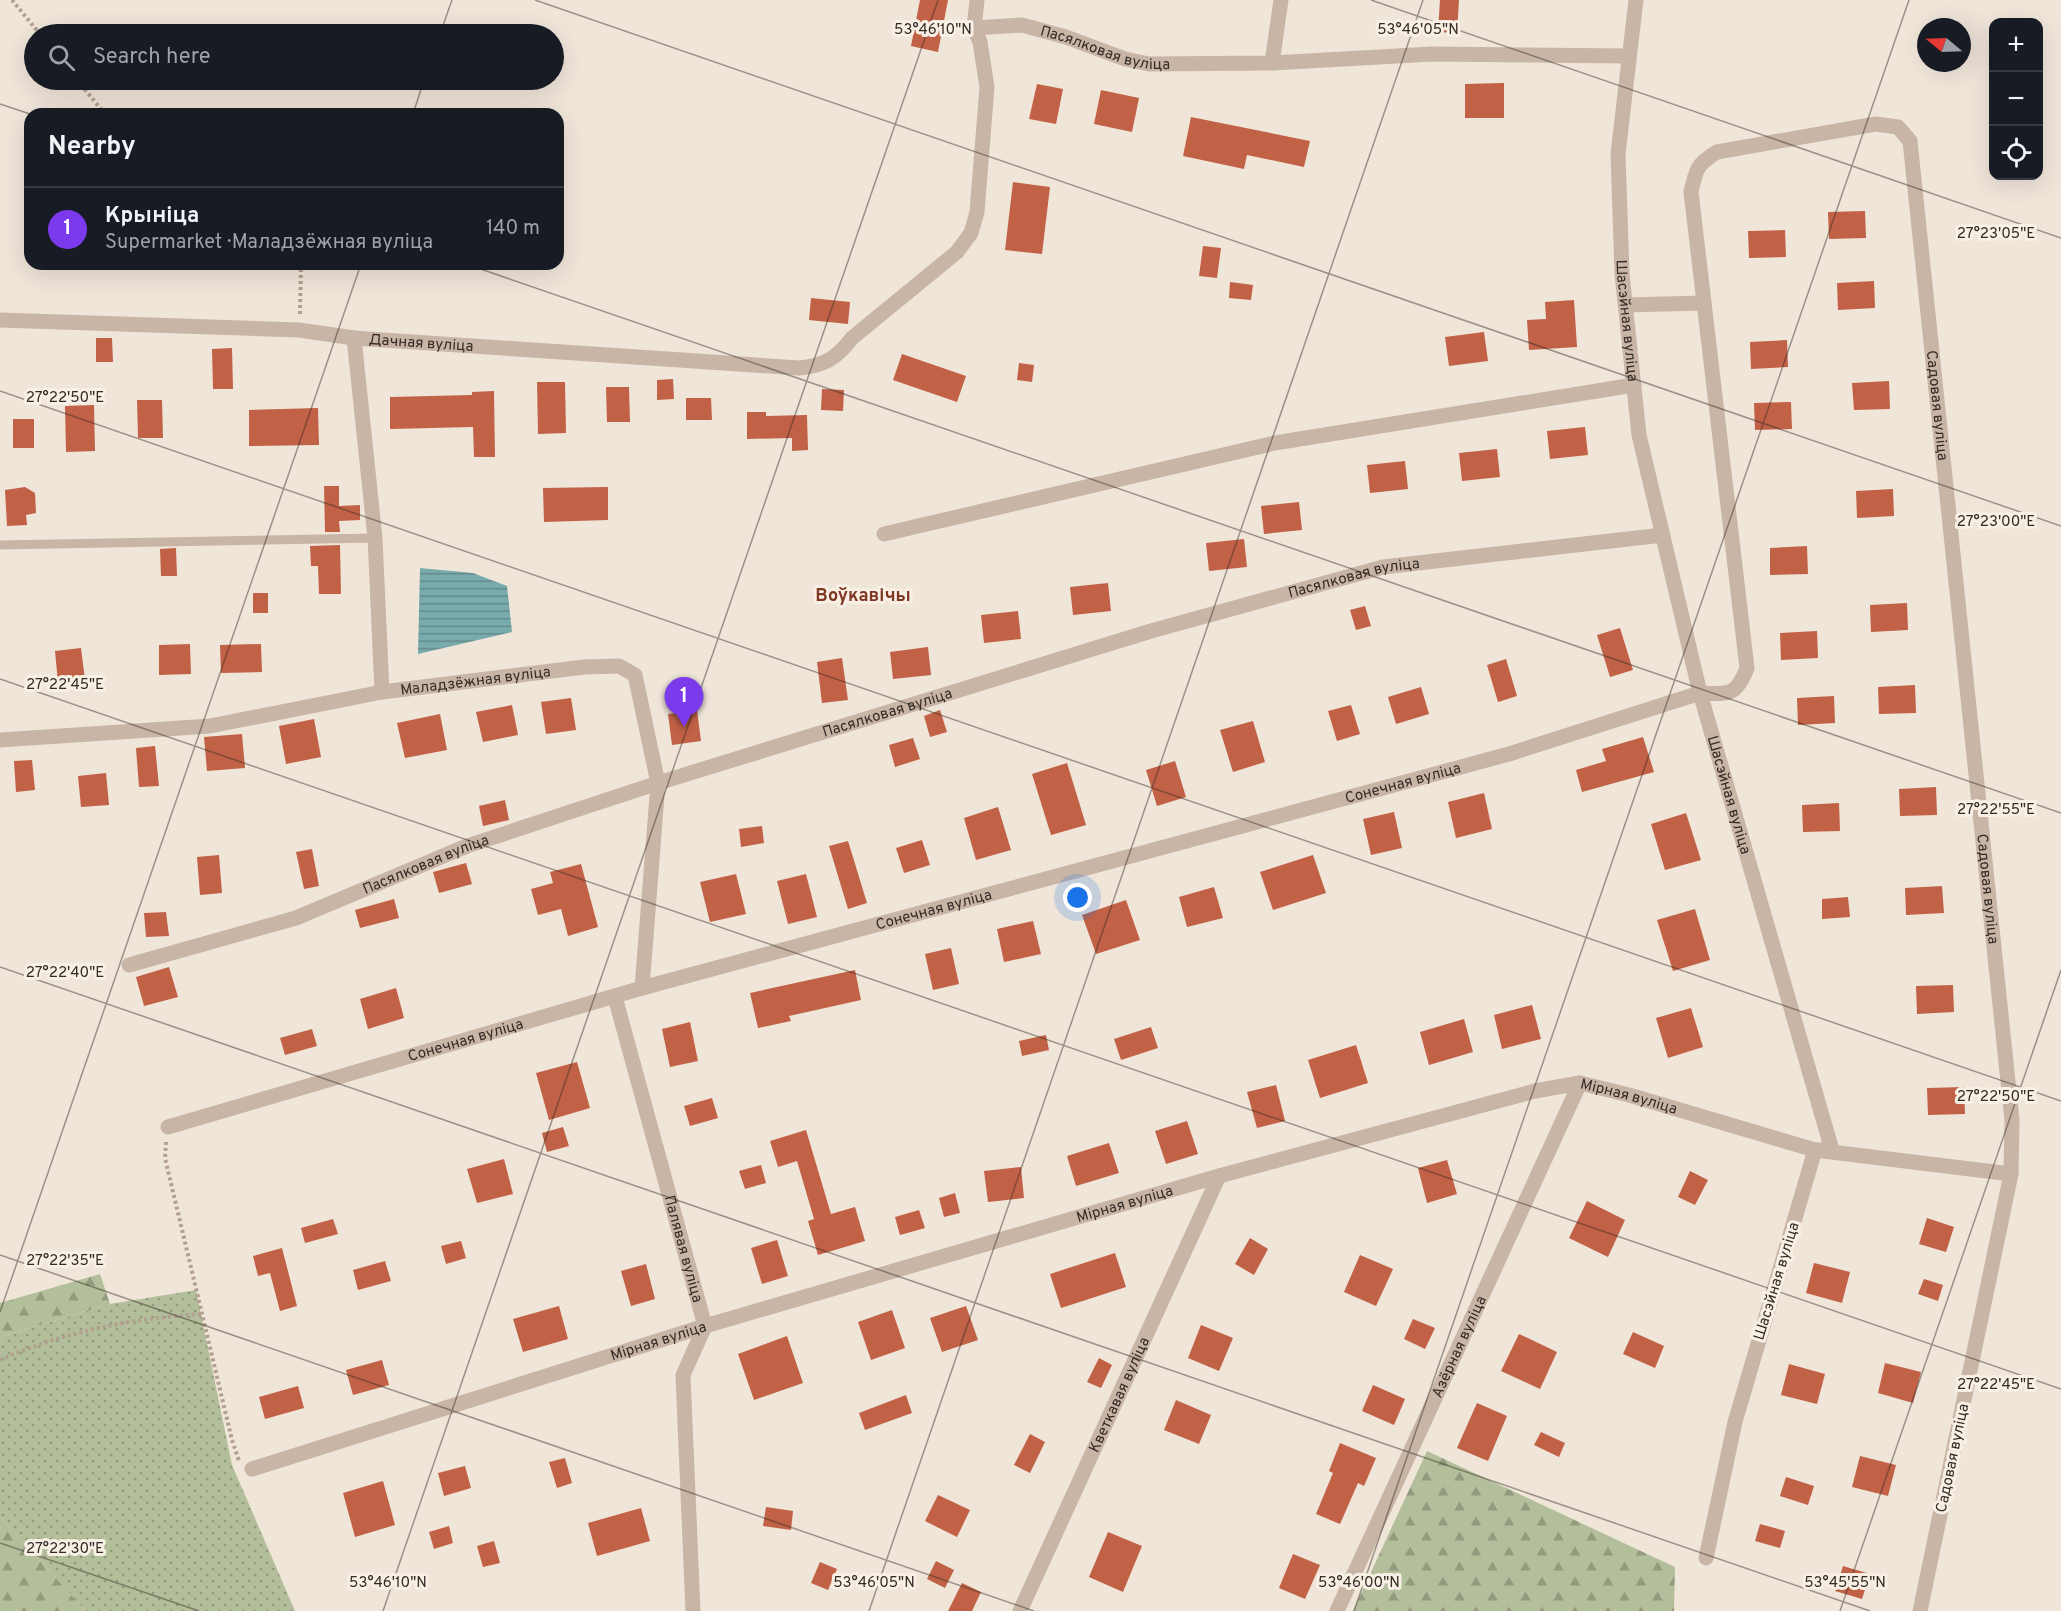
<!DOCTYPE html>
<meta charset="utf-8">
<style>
body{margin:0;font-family:Overpass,sans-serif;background:#20242c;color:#f1f3f6}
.controls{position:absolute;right:18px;top:18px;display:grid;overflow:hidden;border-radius:12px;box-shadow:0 6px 24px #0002}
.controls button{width:54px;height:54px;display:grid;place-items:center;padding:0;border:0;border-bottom:2px solid #363941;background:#171b24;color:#f1f3f6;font:30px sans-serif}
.compass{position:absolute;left:1917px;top:18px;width:54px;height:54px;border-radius:50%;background:#171b24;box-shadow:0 6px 24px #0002;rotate:289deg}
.you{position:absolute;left:1078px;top:898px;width:21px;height:21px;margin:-15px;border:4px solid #fff;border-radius:50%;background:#1a73e8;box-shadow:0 0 0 9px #1a73e833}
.badge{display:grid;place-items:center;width:39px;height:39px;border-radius:50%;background:#7c3aed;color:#fff;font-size:20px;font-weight:700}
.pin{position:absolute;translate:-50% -50px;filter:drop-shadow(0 2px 3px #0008)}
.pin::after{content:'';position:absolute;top:32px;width:21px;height:18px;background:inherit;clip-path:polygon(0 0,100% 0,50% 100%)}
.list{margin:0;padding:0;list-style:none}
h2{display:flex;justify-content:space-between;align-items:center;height:78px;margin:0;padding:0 24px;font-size:26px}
h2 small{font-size:20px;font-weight:400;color:#9ea1a6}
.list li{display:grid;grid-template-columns:39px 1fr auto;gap:18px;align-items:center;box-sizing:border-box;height:84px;padding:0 24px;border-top:2px solid #363941}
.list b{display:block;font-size:22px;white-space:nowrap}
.list p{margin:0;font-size:20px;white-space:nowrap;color:#9ea1a6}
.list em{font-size:20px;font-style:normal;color:#9ea1a6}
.icon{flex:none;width:33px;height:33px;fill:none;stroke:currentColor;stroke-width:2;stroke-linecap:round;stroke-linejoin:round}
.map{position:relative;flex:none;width:2061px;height:1611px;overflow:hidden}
.search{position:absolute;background:#171b24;box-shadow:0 6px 24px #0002;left:24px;top:24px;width:540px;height:66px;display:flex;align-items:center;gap:15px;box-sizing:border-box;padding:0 21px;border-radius:33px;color:#9ea1a6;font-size:22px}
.panel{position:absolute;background:#171b24;box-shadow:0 6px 24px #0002;left:24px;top:108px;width:540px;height:162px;border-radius:18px}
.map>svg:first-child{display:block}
.green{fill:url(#green-dots)}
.forest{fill:url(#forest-firs)}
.water{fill:url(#water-rules)}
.building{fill:#c16146}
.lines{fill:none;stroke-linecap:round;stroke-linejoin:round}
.path{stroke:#b39f90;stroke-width:4;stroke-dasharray:3 3;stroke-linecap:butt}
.service{stroke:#c8b5a6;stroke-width:9}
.minor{stroke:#c8b5a6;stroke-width:15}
.ticks{fill:none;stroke:#342a26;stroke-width:1.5;stroke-opacity:0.45}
.labels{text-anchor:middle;stroke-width:6;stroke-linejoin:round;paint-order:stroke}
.street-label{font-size:15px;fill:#342a26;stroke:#f8efe5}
.quarter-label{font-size:18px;font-weight:bold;fill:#803723;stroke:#f8efe5}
.ticks-label{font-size:15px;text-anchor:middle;fill:#342a26;stroke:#f8efe5;stroke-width:6;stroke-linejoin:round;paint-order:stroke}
</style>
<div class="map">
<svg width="2061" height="1611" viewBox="0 0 2061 1611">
<defs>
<pattern id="green-dots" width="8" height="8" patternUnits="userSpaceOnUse" patternTransform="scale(1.5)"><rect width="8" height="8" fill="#b3be9a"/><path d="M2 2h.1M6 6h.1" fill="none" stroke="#929b7d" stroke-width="1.8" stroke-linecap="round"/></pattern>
<pattern id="forest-firs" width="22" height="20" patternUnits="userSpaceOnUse" patternTransform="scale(1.5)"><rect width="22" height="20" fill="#b3be9a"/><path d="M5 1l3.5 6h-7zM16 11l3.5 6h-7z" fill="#929b7d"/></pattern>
<pattern id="water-rules" width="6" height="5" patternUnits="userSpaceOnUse" patternTransform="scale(1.5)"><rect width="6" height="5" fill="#79abac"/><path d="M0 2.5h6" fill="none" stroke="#648b8c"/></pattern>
</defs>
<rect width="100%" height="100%" fill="#f0e5d9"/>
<path class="green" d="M196 1290 232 1465 295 1611H86L0 1517V1337L110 1304Z"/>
<g class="forest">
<path d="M100 1274 110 1304 0 1337V1303Z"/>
<path d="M1427 1451 1675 1567 1674 1611H1353Z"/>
<path d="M0 1517 86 1611H0Z"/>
</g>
<path class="water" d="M420 568 473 573 507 586 512 632 418 654Z"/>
<g class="building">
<path d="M920 0H948L938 52 911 46Z"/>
<path d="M1440 0H1459L1457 33 1438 32Z"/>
<path d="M1504 83V118H1465V84Z"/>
<path d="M1037 84 1063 89 1056 124 1029 119Z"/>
<path d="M1101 90 1139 98 1132 132 1094 124Z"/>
<path d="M1191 117 1310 141 1304 167 1247 155 1244 169 1183 156Z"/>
<path d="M1013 182 1050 187 1042 254 1005 250Z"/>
<path d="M1865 211 1866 238 1829 239 1828 212Z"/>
<path d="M1785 230 1786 257 1749 258 1748 231Z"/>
<path d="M1203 246 1221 248 1217 278 1199 276Z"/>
<path d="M1874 281 1875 308 1838 310 1837 283Z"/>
<path d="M1230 282 1253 285 1251 300 1229 298Z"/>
<path d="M811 298 850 302 848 324 809 320Z"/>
<path d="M1574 300 1577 347 1529 350 1527 320 1546 319 1545 302Z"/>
<path d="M1484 332 1488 361 1449 366 1445 337Z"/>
<path d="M96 338H112L113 362H96Z"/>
<path d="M1787 340 1788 367 1751 369 1750 342Z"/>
<path d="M232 348 233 389H213L212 349Z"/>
<path d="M902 354 966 376 957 402 893 380Z"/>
<path d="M1019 363 1034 365 1032 382 1017 380Z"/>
<path d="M673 379 674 399 657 400V380Z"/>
<path d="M1889 381 1890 409 1854 410 1852 383Z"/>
<path d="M537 382H565L566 433 538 434Z"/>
<path d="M606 387H629L630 422H607Z"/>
<path d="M822 389 844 390 843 411 821 410Z"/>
<path d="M494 391 495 457H474L473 427 390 429V397L472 395V392Z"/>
<path d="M686 398H711L712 420H686Z"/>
<path d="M137 400H162L163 438H138Z"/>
<path d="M1791 402 1792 429 1755 430 1754 403Z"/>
<path d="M94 405 95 451 66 452 65 406Z"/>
<path d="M318 408 319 445 249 446V410Z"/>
<path d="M747 412H766V416L807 415 808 450 792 451V438L747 439Z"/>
<rect x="13" y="419" width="21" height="29"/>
<path d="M1585 427 1588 455 1550 459 1547 431Z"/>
<path d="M1497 449 1500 477 1462 481 1459 453Z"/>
<path d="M1405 461 1408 489 1370 493 1367 465Z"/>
<path d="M324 486H339V506L360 505V520L339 521 340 532H325Z"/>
<path d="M25 487 35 493 36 513 26 515 27 525 7 526 5 490Z"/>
<path d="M608 487V520L544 522 543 488Z"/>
<path d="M1893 489 1894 516 1857 518 1856 491Z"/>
<path d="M1299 502 1302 530 1264 534 1261 506Z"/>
<path d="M1244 539 1247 567 1209 571 1206 543Z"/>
<path d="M340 545 341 594H319L318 566H311L310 546Z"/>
<path d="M1807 546 1808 574 1770 575V548Z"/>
<path d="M176 548 177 576H161L160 549Z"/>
<path d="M1108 583 1111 611 1073 615 1070 587Z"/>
<rect x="253" y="593" width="15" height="20"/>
<path d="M1907 603 1908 630 1871 632 1870 605Z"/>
<path d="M1365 606 1371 626 1356 630 1350 610Z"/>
<path d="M1018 611 1021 639 984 643 981 615Z"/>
<path d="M1620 628 1633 670 1610 677 1597 635Z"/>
<path d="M1817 631 1818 658 1781 660 1780 633Z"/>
<path d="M190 644 191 674 159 675V645Z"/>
<path d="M261 644 262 672 221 673 220 645Z"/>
<path d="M928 647 931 675 893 679 890 652Z"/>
<path d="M81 648 85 680 58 683 55 651Z"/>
<path d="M842 658 848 700 822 703 817 662Z"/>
<path d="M1506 659 1517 696 1498 702 1487 665Z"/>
<path d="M1915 685 1916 713 1879 714 1878 687Z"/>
<path d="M1421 687 1429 714 1396 724 1388 697Z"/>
<path d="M1834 696 1835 723 1798 725 1797 698Z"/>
<path d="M571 698 576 730 546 734 541 702Z"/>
<path d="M512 705 518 735 483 742 476 712Z"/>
<path d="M1351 705 1360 734 1337 741 1328 711Z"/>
<path d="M697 710 701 741 672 745 668 714Z"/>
<path d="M940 710 947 732 930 737 924 716Z"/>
<path d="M440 714 447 750 405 758 397 723Z"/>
<path d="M314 719 321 757 286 764 279 726Z"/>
<path d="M1253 721 1265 762 1233 772 1220 730Z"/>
<path d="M242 734 245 768 207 771 204 737Z"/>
<path d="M1643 737 1654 772 1582 792 1576 770 1606 761 1602 749Z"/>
<path d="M913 738 920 759 895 767 889 745Z"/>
<path d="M155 746 159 786 139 787 136 748Z"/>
<path d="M32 760 35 790 16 792 14 761Z"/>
<path d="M1175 761 1186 797 1157 806 1146 770Z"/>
<path d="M1067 763 1086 825 1051 835 1032 774Z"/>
<path d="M106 773 109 805 81 807 78 776Z"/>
<path d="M1936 787 1937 815 1900 816 1899 789Z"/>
<path d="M1484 793 1492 829 1456 838 1448 802Z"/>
<path d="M505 800 509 820 483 826 479 806Z"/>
<path d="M1839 803 1840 831 1803 832 1802 805Z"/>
<path d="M998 807 1011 850 976 860 964 818Z"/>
<path d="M1394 812 1402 848 1371 855 1363 819Z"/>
<path d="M1686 813 1701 860 1665 870 1651 824Z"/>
<path d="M762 826 764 843 741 847 739 829Z"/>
<path d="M922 840 930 865 904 873 896 848Z"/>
<path d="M848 841 867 903 848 909 829 846Z"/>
<path d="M312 849 319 886 304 889 296 852Z"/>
<path d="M219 855 222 893 200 895 197 857Z"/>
<path d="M1313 855 1326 893 1273 910 1260 872Z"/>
<path d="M466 863 472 884 439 893 433 872Z"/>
<path d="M581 864 598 927 568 936 561 909 538 915 531 889 553 883 550 872Z"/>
<path d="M736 874 746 914 710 922 700 882Z"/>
<path d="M806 874 817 917 788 924 777 881Z"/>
<path d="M1942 886 1944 913 1906 915 1905 888Z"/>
<path d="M1214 887 1223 918 1187 927 1179 897Z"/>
<path d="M1848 897 1850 917 1822 919V899Z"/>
<path d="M394 899 399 918 360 928 355 910Z"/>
<path d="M1126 900 1140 940 1096 954 1082 915Z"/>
<path d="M1695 909 1710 960 1673 971 1657 920Z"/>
<path d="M166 912 169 936 146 937 144 913Z"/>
<path d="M1033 921 1041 954 1004 962 997 929Z"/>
<path d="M951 948 959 984 933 990 925 954Z"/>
<path d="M169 967 178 997 144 1006 136 977Z"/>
<path d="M855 970 861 1000 789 1016 791 1021 758 1028 750 993Z"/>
<path d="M1953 985 1954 1012 1917 1014 1916 986Z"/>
<path d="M396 988 404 1018 368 1029 360 999Z"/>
<path d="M1532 1005 1541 1039 1502 1049 1494 1015Z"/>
<path d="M1691 1008 1703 1047 1668 1058 1656 1018Z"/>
<path d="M1464 1019 1473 1052 1429 1065 1420 1032Z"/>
<path d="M690 1022 698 1061 670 1067 662 1029Z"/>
<path d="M1151 1027 1158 1048 1121 1060 1114 1039Z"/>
<path d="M312 1029 317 1046 285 1055 280 1038Z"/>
<path d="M1046 1035 1049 1050 1022 1056 1019 1041Z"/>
<path d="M1356 1045 1368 1083 1320 1098 1308 1060Z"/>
<path d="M577 1062 590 1108 549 1120 536 1073Z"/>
<path d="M1276 1085 1285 1121 1257 1128 1247 1092Z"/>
<path d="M1964 1087 1965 1114 1928 1115 1927 1088Z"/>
<path d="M712 1098 718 1118 690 1126 684 1106Z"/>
<path d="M1187 1121 1198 1154 1166 1164 1155 1131Z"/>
<path d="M563 1127 569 1146 547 1152 542 1133Z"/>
<path d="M806 1130 831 1214 855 1207 865 1241 818 1255 808 1221 814 1219 797 1161 778 1167 770 1141Z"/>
<path d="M1109 1143 1119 1173 1076 1186 1067 1156Z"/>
<path d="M504 1159 513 1194 477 1203 467 1169Z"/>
<path d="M1447 1160 1457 1194 1427 1203 1418 1168Z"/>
<path d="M761 1165 766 1183 745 1189 739 1171Z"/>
<path d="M1021 1167 1024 1198 988 1202 984 1171Z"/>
<path d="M1690 1171 1708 1180 1695 1205 1678 1197Z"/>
<path d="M955 1193 960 1213 944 1217 939 1198Z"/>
<path d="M1587 1201 1625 1220 1608 1257 1569 1238Z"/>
<path d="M919 1210 925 1228 900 1235 895 1217Z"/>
<path d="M1927 1218 1954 1227 1946 1252 1919 1244Z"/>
<path d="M333 1219 338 1234 305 1243 301 1228Z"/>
<path d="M1250 1238 1268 1249 1254 1275 1235 1264Z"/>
<path d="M777 1240 788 1276 762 1284 751 1248Z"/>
<path d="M461 1241 466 1258 446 1264 441 1246Z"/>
<path d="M282 1248 297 1306 280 1311 270 1273 258 1276 253 1256Z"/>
<path d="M1115 1253 1126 1287 1061 1308 1050 1274Z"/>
<path d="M1360 1255 1393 1269 1376 1306 1344 1292Z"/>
<path d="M385 1261 391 1281 358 1290 353 1270Z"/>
<path d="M1814 1263 1850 1272 1842 1303 1806 1293Z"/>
<path d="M646 1264 655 1299 631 1306 621 1271Z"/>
<path d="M1924 1279 1943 1285 1938 1301 1918 1294Z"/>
<path d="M559 1306 568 1339 523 1352 513 1319Z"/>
<path d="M966 1306 978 1340 942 1352 930 1318Z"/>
<path d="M892 1310 905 1348 871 1360 858 1322Z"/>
<path d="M1413 1319 1435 1328 1425 1349 1404 1339Z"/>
<path d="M1201 1325 1233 1338 1219 1371 1188 1358Z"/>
<path d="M1633 1332 1664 1346 1655 1368 1623 1354Z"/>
<path d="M1519 1334 1557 1352 1540 1389 1501 1371Z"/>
<path d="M787 1336 803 1383 754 1400 738 1354Z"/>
<path d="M1099 1358 1112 1365 1101 1388 1087 1382Z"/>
<path d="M382 1360 389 1385 353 1395 346 1370Z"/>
<path d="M1885 1363 1921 1372 1913 1403 1878 1393Z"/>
<path d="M1789 1364 1825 1374 1817 1404 1781 1395Z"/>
<path d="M1373 1385 1405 1399 1394 1425 1362 1411Z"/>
<path d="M298 1386 304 1408 265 1419 259 1397Z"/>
<path d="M906 1395 912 1413 865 1430 859 1413Z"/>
<path d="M1176 1400 1211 1415 1199 1444 1164 1430Z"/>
<path d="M1477 1403 1507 1416 1488 1461 1457 1448Z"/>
<path d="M1541 1432 1565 1443 1559 1457 1534 1445Z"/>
<path d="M1030 1434 1045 1442 1030 1473 1014 1465Z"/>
<path d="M1340 1443 1376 1458 1364 1486 1358 1483 1340 1524 1316 1514 1333 1473 1329 1471Z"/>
<path d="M1860 1456 1896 1465 1888 1496 1852 1487Z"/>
<path d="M565 1458 572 1483 557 1488 549 1462Z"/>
<path d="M465 1466 471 1488 444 1496 438 1473Z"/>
<path d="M1786 1477 1814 1486 1808 1505 1780 1496Z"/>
<path d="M383 1481 395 1525 355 1537 343 1493Z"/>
<path d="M938 1495 970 1510 957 1537 925 1521Z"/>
<path d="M766 1507 793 1511 791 1530 763 1526Z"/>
<path d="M641 1508 650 1541 597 1556 588 1523Z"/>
<path d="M1760 1524 1785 1531 1780 1548 1755 1541Z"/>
<path d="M449 1526 453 1543 434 1549 429 1532Z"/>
<path d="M1108 1532 1142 1546 1123 1592 1089 1577Z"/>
<path d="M494 1541 500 1563 483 1567 477 1546Z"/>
<path d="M1293 1554 1320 1565 1305 1599 1279 1588Z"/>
<path d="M936 1561 954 1570 945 1588 927 1579Z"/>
<path d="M820 1562 837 1569 828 1590 811 1583Z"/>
<path d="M1843 1566 1870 1574 1862 1599 1835 1591Z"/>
<path d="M962 1583 981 1592 972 1611H948Z"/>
</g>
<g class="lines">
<g class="path">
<path d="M12 0 40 34"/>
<path d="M77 80 105 114"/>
<path d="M300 314 301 264"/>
<path d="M166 1142 165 1158 232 1440 239 1461"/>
<path d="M0 1360C63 1332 133 1318 201 1314"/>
</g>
<path class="service" d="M0 545 375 538"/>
<g class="minor">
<path id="s1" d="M1636 0 1618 154 1622 274 1639 435 1700 693 1832 1150H1815L1735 1422 1706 1558"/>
<path id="s2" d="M974 28 1022 25 1066 37 1125 59 1149 64 1272 63 1432 54 1628 56"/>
<path d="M1272 63 1281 0"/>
<path d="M1625 305 1704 303"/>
<path id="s3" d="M0 320 299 330 354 338 799 368C824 366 837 358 852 338L957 252 971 233 977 212 987 87 980 42 974 28 977 0"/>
<path d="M354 338 375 538 382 692"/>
<path d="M884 534 1275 443 1634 385"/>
<path id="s4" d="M0 740 210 726 382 692 584 667 619 666 635 675 658 783 642 988"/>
<path id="s5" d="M129 965 296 918 467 846 658 783 1151 631 1383 567 1663 535"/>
<path id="s6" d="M615 997 705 1326 683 1375 693 1611"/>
<path id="s7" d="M168 1127 642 988 1509 754 1700 693C1728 694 1736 697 1747 668L1691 192C1696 169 1697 164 1717 152L1876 124 1898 127 1910 141 2012 1120 2011 1174 1920 1611"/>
<path id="s8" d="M252 1469 705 1326 1219 1176 1535 1091 1580 1083 1629 1095 1815 1150 2011 1174"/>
<path id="s9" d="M1020 1611 1219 1176"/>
<path id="s10" d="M1337 1611 1580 1083"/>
</g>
</g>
<path class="ticks" d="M535 0 2061 526M1371 0 2061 238M440 34 452 0M0 104 30 114M413 114 424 80M466 264 2061 813M0 391 2061 1101M0 679 2061 1389M0 967 1870 1611M0 1255 1034 1611M0 1312 361 264M0 1543 199 1611M383 1611 938 0M869 1611 1423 0M1354 1611 1909 0M1840 1611 2061 970"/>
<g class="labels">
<g class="street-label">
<text dy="5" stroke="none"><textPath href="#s2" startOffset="135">Пасялковая вуліца</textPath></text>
<text dy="5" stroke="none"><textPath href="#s1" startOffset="322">Шасэйная вуліца</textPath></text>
<text dy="5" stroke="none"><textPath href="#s3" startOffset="422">Дачная вуліца</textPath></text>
<text dy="5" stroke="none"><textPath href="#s7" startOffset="2650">Садовая вуліца</textPath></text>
<text dy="5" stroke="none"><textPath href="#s5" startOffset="1286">Пасялковая вуліца</textPath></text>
<text dy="5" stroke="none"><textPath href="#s4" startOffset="480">Маладзёжная вуліца</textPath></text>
<text dy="5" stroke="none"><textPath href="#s5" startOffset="800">Пасялковая вуліца</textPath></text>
<text dy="5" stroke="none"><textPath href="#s7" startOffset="1282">Сонечная вуліца</textPath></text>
<text dy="5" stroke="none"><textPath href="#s1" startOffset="808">Шасэйная вуліца</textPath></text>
<text dy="5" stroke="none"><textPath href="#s5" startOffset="314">Пасялковая вуліца</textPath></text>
<text dy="5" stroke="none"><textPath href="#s7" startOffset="3136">Садовая вуліца</textPath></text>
<text dy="5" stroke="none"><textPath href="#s7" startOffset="796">Сонечная вуліца</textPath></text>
<text dy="5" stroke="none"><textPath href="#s7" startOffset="310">Сонечная вуліца</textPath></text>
<text dy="5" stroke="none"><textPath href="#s8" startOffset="1434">Мірная вуліца</textPath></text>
<text dy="5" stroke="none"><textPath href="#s8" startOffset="912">Мірная вуліца</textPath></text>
<text dy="5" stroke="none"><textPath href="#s6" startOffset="261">Палявая вуліца</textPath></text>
<text transform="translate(1776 1281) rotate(-73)" y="5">Шасэйная вуліца</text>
<text dy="5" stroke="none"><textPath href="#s8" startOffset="426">Мірная вуліца</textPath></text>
<text dy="5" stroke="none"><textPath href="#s10" startOffset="291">Азёрная вуліца</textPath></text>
<text dy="5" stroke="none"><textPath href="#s9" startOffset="238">Кветкавая вуліца</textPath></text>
<text transform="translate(1952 1458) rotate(-78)" y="5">Садовая вуліца</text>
</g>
<g class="quarter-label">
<text x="863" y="601">Воўкавічы</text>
</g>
</g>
<g class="ticks-label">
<text x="933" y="34">53°46'10"N</text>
<text x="1418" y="34">53°46'05"N</text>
<text x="1996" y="238">27°23'05"E</text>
<text x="65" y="402">27°22'50"E</text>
<text x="1996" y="526">27°23'00"E</text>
<text x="65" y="689">27°22'45"E</text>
<text x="1996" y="814">27°22'55"E</text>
<text x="65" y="977">27°22'40"E</text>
<text x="1996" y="1101">27°22'50"E</text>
<text x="65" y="1265">27°22'35"E</text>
<text x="1996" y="1389">27°22'45"E</text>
<text x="65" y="1553">27°22'30"E</text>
<text x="388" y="1587">53°46'10"N</text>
<text x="874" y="1587">53°46'05"N</text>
<text x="1359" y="1587">53°46'00"N</text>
<text x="1845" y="1587">53°45'55"N</text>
</g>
</svg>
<div class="controls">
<button>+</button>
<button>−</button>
<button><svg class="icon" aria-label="locate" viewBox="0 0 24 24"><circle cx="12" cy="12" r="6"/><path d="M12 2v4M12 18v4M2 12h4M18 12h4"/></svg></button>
</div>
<svg class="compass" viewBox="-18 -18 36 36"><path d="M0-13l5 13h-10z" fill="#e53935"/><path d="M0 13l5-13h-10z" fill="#9ea1a6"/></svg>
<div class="you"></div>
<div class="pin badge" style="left:684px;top:727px">1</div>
<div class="search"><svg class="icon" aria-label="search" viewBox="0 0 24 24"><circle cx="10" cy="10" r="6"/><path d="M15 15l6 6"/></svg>Search here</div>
<section class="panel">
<h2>Nearby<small></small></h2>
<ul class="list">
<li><span class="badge">1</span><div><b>Крыніца</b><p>Supermarket · Маладзёжная вуліца</p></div><em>140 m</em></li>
</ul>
</section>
</div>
